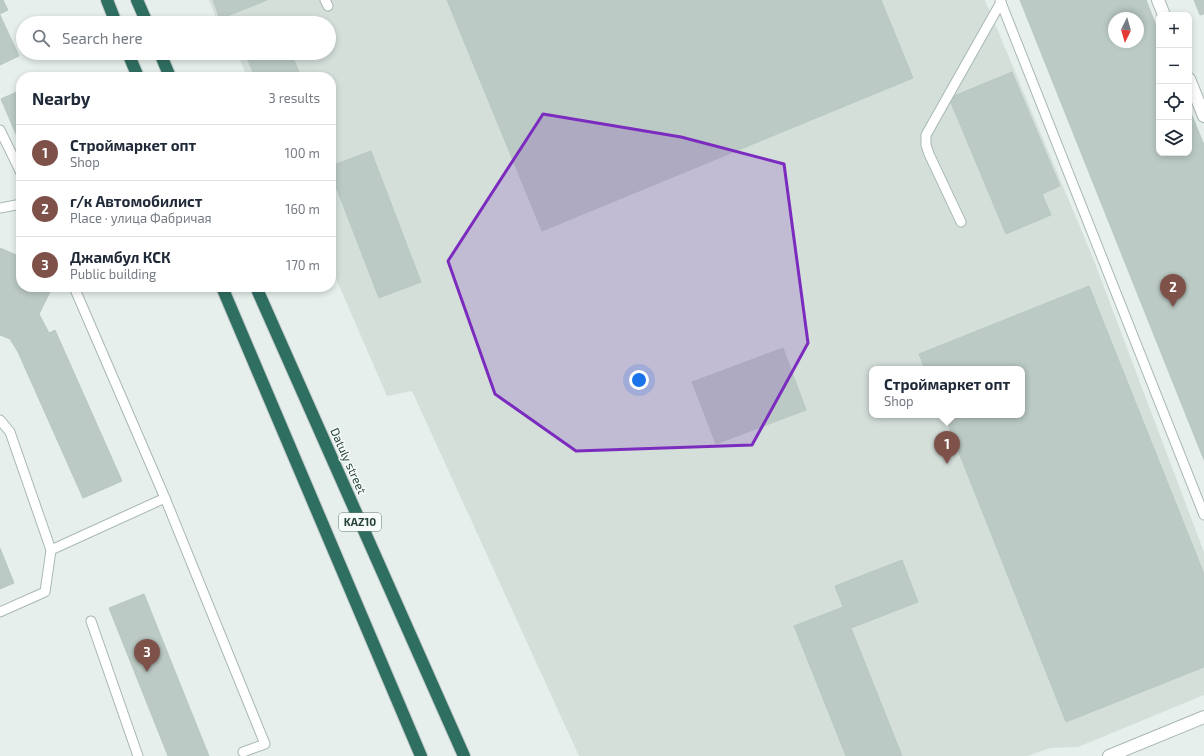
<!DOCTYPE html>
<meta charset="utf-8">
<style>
body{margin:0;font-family:"Exo 2",sans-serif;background:#f2f2f3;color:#1f2937}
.controls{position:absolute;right:12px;top:12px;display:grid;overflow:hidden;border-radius:8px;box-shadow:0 2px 6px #0003}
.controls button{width:36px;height:36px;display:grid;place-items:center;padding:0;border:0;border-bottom:1px solid #e0e1e3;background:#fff;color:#1f2937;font:20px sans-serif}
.compass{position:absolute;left:1108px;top:12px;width:36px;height:36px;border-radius:50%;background:#fff;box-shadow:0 2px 6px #0003;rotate:185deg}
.you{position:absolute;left:639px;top:380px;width:14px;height:14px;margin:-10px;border:3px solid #fff;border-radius:50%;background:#1a73e8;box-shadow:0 0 0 6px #1a73e833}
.badge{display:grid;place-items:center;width:26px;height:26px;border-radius:50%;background:#7f5249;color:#fff;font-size:13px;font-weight:700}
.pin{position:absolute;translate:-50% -33px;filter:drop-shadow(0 1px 2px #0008)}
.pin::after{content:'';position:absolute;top:21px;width:14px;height:12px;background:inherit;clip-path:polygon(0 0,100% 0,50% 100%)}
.popup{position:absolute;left:869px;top:366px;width:156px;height:52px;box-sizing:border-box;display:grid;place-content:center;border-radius:8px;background:#fff;filter:drop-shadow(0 1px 3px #0005);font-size:13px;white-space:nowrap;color:#747a83}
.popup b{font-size:15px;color:#1f2937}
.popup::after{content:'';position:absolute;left:50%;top:100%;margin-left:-8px;border:8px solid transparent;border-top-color:#fff}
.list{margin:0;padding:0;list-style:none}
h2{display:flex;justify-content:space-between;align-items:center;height:52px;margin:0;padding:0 16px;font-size:17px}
h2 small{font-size:13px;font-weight:400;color:#747a83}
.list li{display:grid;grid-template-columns:26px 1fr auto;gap:12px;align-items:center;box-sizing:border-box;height:56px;padding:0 16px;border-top:1px solid #e0e1e3}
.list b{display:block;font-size:15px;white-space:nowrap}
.list p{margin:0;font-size:13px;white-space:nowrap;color:#747a83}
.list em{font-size:13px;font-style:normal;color:#747a83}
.icon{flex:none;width:22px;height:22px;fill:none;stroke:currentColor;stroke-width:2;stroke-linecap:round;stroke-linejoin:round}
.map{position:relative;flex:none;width:1204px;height:756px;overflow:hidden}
.search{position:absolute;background:#fff;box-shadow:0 2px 6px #0003;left:16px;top:16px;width:320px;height:44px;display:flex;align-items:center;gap:10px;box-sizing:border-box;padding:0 14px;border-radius:22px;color:#747a83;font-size:15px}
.panel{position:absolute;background:#fff;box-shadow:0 2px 6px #0003;left:16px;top:72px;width:320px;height:220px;border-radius:16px}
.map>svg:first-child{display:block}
.built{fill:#d4dfda;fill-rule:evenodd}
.building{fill:#bbcac4;stroke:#b8c9c2;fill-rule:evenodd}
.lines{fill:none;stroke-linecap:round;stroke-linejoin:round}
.lane-casing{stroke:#a8b8b2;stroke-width:11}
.street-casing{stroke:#a8b8b2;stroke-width:14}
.highway-casing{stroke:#c2cac8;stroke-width:14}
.lane{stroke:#fff;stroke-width:9}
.street{stroke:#fff;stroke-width:12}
.highway{stroke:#2f6f62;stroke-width:12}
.marked{fill:#7b2cbf;fill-opacity:0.2;stroke:#7b2cbf;stroke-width:3;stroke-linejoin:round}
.labels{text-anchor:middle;stroke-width:3;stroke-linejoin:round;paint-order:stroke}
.shield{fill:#f7fbf9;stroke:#637a73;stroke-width:1}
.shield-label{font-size:11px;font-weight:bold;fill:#24423a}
.street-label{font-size:12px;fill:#24423a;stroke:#f7fbf9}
</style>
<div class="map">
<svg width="1204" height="756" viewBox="0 0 1204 756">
<rect width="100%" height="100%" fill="#e6efeb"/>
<path class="built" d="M209 0H985L1093 258 1204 552V695L1078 747 1050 748 1028 756H579L412 391 387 396 331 267V77H247L237 53H329V23H218ZM872 369H1022V415H872Z"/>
<g class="building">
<path d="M0 0H3L8 10 0 14Z"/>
<path d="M213 0H267L220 19Z"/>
<path d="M447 0H881L913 78 542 231Z"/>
<path d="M1020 0H1146L1159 33V153H1189V108L1204 145V460ZM1114 18H1138V42H1114Z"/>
<path d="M1194 0H1204V14L1200 15Z"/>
<path d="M0 15 19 56 0 65Z"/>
<path d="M245 53H291L301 77H255Z"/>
<path d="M1012 72 1060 186 1042 194 1051 215 1006 234 949 98Z"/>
<path d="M21 90V146L1 99Z"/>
<path d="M371 151 421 282 379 298 331 174V166Z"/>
<path d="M0 248 21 257V287L52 288 39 314 22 308 25 302 0 291Z"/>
<path d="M1089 286 1204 574V667L1066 722 944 415H1022V369H925L919 354Z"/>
<path d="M0 291 25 302 22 308 39 314 49 333 55 330 122 481 83 498 18 352 10 339 0 335Z"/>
<path d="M783 348 806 410 716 444 692 382Z"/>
<path d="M0 548 14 583 0 589Z"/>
<path d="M902 560 918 602 851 628 902 756H846L794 626 843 607 835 586Z"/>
<path d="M144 594 209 756H168L109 608Z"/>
</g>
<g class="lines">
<defs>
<g id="lane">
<path d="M325 0 328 6"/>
<path d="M1000 0 1204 515"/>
<path d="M0 130 21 173"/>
<path d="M0 208 21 204"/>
<path d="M961 222 929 154 926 145V135L1001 2"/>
<path d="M74 287 165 498 265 744 243 752"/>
<path d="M0 420 10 432 51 550 45 592 0 612"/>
<path d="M51 550 165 498"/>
<path d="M91 621 138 756"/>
</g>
<g id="street">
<path d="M1158 0 1164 15"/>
<path d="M1189 79 1204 116"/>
<path d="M1109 756 1204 717"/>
</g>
<g id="highway">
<path d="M107 0 116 23"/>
<path d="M137 0 147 23"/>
<path d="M128 53 138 77"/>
<path d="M160 53 170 77"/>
<path d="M222 287 421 756"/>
<path d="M256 287 464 756"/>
</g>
</defs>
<use href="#lane" class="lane-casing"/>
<use href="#street" class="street-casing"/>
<use href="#highway" class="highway-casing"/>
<use href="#lane" class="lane"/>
<use href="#street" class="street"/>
<use href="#highway" class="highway"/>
</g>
<path class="marked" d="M543 114 681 137 784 164 808 343 752 445 576 451 495 394 448 261Z"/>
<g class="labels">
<rect class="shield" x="339" y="513" width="42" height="18" rx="3"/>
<g class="shield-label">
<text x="360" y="526">KAZ10</text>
</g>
<g class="street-label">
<text transform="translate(348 461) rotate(66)" y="4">Datuly street</text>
</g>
</g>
</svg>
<div class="controls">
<button>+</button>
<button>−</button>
<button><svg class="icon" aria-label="locate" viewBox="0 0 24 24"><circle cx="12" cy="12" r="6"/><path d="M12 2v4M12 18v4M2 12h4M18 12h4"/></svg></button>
<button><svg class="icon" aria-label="layers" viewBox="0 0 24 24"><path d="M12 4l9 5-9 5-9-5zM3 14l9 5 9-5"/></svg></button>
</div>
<svg class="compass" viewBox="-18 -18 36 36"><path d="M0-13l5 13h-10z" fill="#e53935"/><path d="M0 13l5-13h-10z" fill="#747a83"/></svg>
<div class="you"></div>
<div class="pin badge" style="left:947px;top:464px">1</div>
<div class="popup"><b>Строймаркет опт</b>Shop</div>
<div class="pin badge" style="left:1173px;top:307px">2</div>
<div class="pin badge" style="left:147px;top:672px">3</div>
<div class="search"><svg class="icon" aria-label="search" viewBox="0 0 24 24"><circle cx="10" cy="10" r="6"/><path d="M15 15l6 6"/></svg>Search here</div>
<section class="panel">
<h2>Nearby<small>3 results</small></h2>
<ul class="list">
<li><span class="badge">1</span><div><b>Строймаркет опт</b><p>Shop</p></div><em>100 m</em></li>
<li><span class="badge">2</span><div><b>г/к Автомобилист</b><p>Place · улица Фабричая</p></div><em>160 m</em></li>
<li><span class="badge">3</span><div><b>Джамбул КСК</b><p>Public building</p></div><em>170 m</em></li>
</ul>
</section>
</div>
